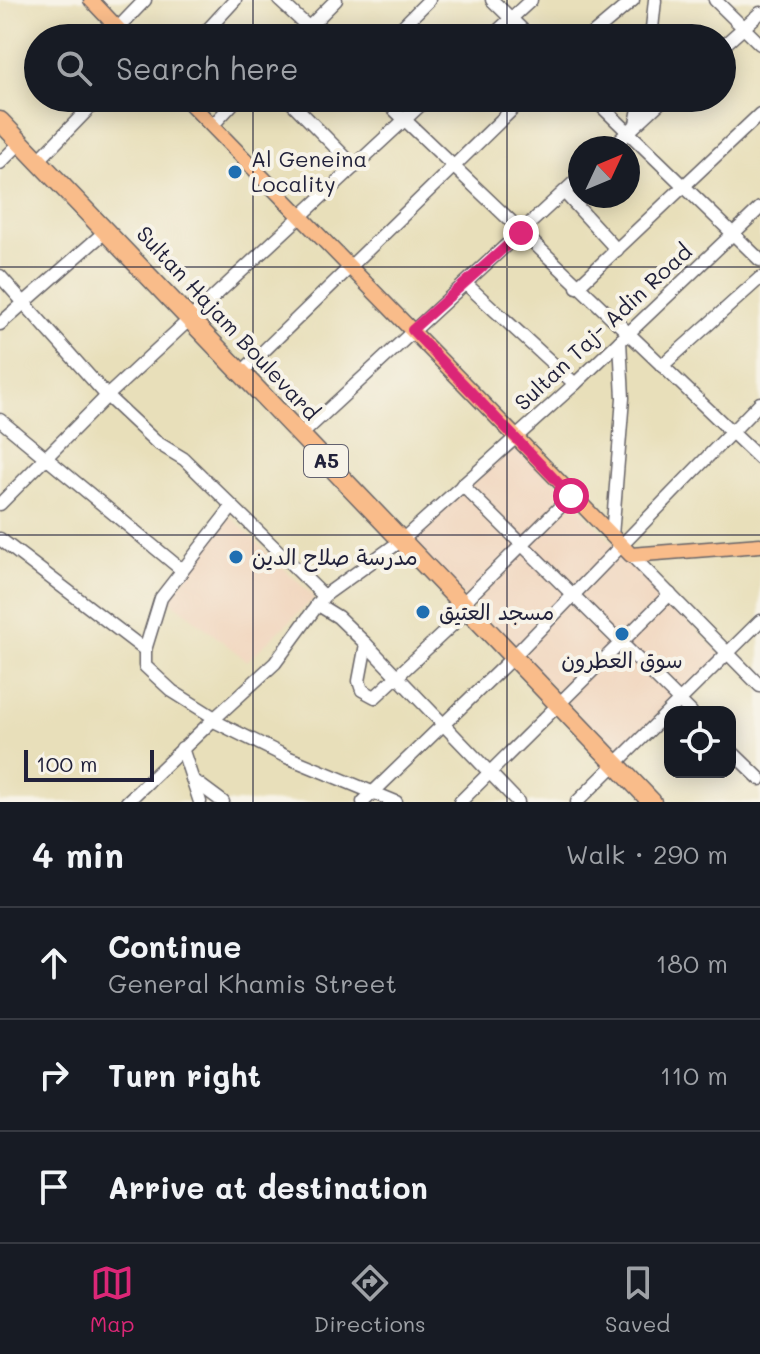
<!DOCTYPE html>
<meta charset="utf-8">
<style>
body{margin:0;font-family:Mali,"Playpen Sans Arabic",sans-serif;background:#20242c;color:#f1f3f6}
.controls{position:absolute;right:24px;bottom:24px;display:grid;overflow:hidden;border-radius:16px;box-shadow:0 4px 20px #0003}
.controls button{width:72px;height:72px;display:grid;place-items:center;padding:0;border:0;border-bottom:2px solid #363941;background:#171b24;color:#f1f3f6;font:40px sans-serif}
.compass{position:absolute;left:568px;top:136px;width:72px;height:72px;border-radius:50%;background:#171b24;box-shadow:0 4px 20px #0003;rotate:46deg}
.scale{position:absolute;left:24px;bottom:20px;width:130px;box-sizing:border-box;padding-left:8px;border:4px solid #22223b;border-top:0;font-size:22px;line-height:28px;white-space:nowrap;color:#22223b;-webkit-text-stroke:6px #f7f3e8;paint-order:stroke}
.stop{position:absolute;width:24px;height:24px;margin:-18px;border:6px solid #db2777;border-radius:50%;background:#fff}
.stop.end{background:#db2777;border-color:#fff;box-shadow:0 2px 8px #0008}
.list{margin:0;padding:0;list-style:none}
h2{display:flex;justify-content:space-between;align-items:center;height:104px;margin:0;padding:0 32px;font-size:34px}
h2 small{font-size:26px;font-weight:400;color:#9ea1a6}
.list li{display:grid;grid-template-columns:52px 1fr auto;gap:24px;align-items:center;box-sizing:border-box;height:112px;padding:0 32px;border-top:2px solid #363941}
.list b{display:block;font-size:30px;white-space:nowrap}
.list p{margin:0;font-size:26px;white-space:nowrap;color:#9ea1a6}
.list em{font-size:26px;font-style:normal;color:#9ea1a6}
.icon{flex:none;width:44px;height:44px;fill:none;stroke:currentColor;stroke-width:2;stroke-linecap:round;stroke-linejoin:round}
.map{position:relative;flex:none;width:760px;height:802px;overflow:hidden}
.search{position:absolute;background:#171b24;box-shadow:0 4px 20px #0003;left:24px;right:24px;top:24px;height:88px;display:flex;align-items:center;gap:20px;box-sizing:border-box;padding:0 28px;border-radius:44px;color:#9ea1a6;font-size:30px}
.sheet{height:440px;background:#171b24}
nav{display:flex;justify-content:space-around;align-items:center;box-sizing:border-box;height:112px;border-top:2px solid #363941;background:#171b24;font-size:22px;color:#9ea1a6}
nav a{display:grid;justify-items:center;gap:4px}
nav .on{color:#db2777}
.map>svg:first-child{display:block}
.built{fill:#f1d5bd}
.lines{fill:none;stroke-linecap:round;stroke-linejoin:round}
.minor-casing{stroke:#676467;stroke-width:15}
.major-casing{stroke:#676467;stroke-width:17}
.highway-casing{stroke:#676467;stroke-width:21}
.minor{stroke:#fff;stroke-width:12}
.major{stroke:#f9bc8a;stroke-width:14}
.highway{stroke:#f9bc8a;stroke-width:18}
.route{stroke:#db2777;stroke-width:10}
.grid{fill:none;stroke:#22223b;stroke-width:2;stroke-opacity:0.55}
.poi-dot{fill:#1f6fb2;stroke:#f7f3e8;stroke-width:3}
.labels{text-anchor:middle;stroke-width:8;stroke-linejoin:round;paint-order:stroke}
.shield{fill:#f7f3e8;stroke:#62616f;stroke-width:2}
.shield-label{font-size:20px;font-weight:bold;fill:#22223b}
.poi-label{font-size:22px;fill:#22223b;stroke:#f7f3e8;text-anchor:start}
.street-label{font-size:22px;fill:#22223b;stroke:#f7f3e8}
</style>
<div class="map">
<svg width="760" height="802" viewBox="0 0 760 802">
<rect width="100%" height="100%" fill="#f7f3e8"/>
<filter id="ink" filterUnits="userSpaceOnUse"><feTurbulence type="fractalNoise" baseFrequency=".0125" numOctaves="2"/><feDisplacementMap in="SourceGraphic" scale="16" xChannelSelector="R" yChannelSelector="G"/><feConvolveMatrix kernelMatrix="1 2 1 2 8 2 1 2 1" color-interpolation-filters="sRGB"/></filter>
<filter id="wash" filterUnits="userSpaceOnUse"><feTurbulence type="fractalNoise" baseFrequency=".006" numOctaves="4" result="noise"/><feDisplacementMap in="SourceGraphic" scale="32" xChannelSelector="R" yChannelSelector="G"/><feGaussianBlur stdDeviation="1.8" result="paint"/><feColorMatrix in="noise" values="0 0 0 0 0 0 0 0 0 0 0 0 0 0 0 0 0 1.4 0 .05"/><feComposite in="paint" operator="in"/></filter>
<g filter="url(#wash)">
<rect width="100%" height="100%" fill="#e8dfba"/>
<g class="built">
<path d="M517 443 722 656 620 757 409 541Z"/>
<path d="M230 516 315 598 247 661 169 599Z"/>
</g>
</g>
<g filter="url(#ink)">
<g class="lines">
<defs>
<g id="minor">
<path d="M279 0 320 38"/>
<path d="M492 0 531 38"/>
<path d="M715 0 760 44"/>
<path d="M118 28 145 0"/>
<path d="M200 38 235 0"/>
<path d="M298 38 336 0"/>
<path d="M391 38 429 0"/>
<path d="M490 38 531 0"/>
<path d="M588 38 633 0"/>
<path d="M651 38 655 0"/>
<path d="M722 47 760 13"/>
<path d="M287 98 355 167"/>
<path d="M382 98 760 459"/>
<path d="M593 98 760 260"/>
<path d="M636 124 641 98"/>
<path d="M212 126 238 98"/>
<path d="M611 148 665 98"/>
<path d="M39 160 99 98"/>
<path d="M0 163 21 142"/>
<path d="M564 192 617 250"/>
<path d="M0 276 107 396 156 442 184 459 324 596"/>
<path d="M466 284 575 384"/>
<path d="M577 287 760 114"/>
<path d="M0 324 107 230"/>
<path d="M662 366 760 278"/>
<path d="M242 372 524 98"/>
<path d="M0 420 182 570"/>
<path d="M301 435 580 177"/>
<path d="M462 485 691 712"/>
<path d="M0 504 107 396 428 98"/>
<path d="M612 536 623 398 620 341"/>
<path d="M0 539 145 650V666L172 691 215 718 275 663 324 596 402 540 575 384 760 208"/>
<path d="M631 555 760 686"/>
<path d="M317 604 338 617 366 644 518 802"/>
<path d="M462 604 571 496"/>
<path d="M366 644 359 681 362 690 375 697 468 610"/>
<path d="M145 650 161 598 232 507"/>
<path d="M212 720 287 757 396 802"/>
<path d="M182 748 200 802"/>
<path d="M730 750 760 779"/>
<path d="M192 779 223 802"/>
<path d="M127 802 215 718"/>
<path d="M363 802 513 657 760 403"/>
<path d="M460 802 670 594"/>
<path d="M577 802 760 621"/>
</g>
<g id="major">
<path d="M91 0 127 38"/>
<path d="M185 98 631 555 760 545"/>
</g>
<path id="highway" d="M0 121 652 802"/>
</defs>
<use href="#minor" class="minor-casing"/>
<use href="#major" class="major-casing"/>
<use href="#highway" class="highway-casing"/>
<use href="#minor" class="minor"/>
<use href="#major" class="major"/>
<use href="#highway" class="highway"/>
</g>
</g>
<g class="lines" filter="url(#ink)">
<path class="route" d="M521 233 412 330 571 496"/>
</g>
<path class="grid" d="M253 0V38M507 0V38M253 98V802M507 98V802M0 267H760M0 535H760"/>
<g class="poi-dot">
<circle cx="235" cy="172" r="8"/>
<circle cx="236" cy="557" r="8"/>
<circle cx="423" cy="612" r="8"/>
<circle cx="622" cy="634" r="8"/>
</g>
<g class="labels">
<rect class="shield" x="304" y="445" width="44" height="32" rx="6"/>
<g class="shield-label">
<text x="326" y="468">A5</text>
</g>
<g class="poi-label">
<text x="251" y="167">Al Geneina<tspan x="251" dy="25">Locality</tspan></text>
<text x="252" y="565">مدرسة صلاح الدين</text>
<text x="439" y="620">مسجد العتيق</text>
<text x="622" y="668" text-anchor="middle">سوق العطرون</text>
</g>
<g class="street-label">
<text transform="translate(228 323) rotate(47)" y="8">Sultan Hajam Boulevard</text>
<text transform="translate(603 327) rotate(-43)" y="8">Sultan Taj- Adin Road</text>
</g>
</g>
</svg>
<div class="controls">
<button><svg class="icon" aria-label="locate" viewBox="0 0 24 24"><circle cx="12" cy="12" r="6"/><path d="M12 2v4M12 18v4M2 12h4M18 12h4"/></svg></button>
</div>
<svg class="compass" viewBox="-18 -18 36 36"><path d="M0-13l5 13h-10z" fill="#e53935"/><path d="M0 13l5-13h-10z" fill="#9ea1a6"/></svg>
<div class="scale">100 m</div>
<div class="stop" style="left:571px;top:496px"></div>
<div class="stop end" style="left:521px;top:233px"></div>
<div class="search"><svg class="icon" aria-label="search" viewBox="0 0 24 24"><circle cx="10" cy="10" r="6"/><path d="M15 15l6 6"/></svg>Search here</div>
</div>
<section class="sheet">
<h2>4 min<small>Walk · 290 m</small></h2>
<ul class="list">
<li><svg class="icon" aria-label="ahead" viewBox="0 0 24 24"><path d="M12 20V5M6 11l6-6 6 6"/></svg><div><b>Continue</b><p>General Khamis Street</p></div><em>180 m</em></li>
<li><svg class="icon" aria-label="right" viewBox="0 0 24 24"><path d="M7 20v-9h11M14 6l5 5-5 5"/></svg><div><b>Turn right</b></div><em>110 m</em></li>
<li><svg class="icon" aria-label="arrive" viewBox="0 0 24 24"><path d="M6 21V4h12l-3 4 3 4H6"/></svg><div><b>Arrive at destination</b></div></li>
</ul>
</section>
<nav>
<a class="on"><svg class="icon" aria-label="map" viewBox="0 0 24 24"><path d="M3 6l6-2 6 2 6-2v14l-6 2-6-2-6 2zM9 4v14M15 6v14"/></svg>Map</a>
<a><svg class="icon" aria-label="directions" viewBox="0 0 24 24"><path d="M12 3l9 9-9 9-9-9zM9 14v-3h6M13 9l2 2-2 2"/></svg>Directions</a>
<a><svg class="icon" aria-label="saved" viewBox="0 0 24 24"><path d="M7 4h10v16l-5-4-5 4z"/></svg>Saved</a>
</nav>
